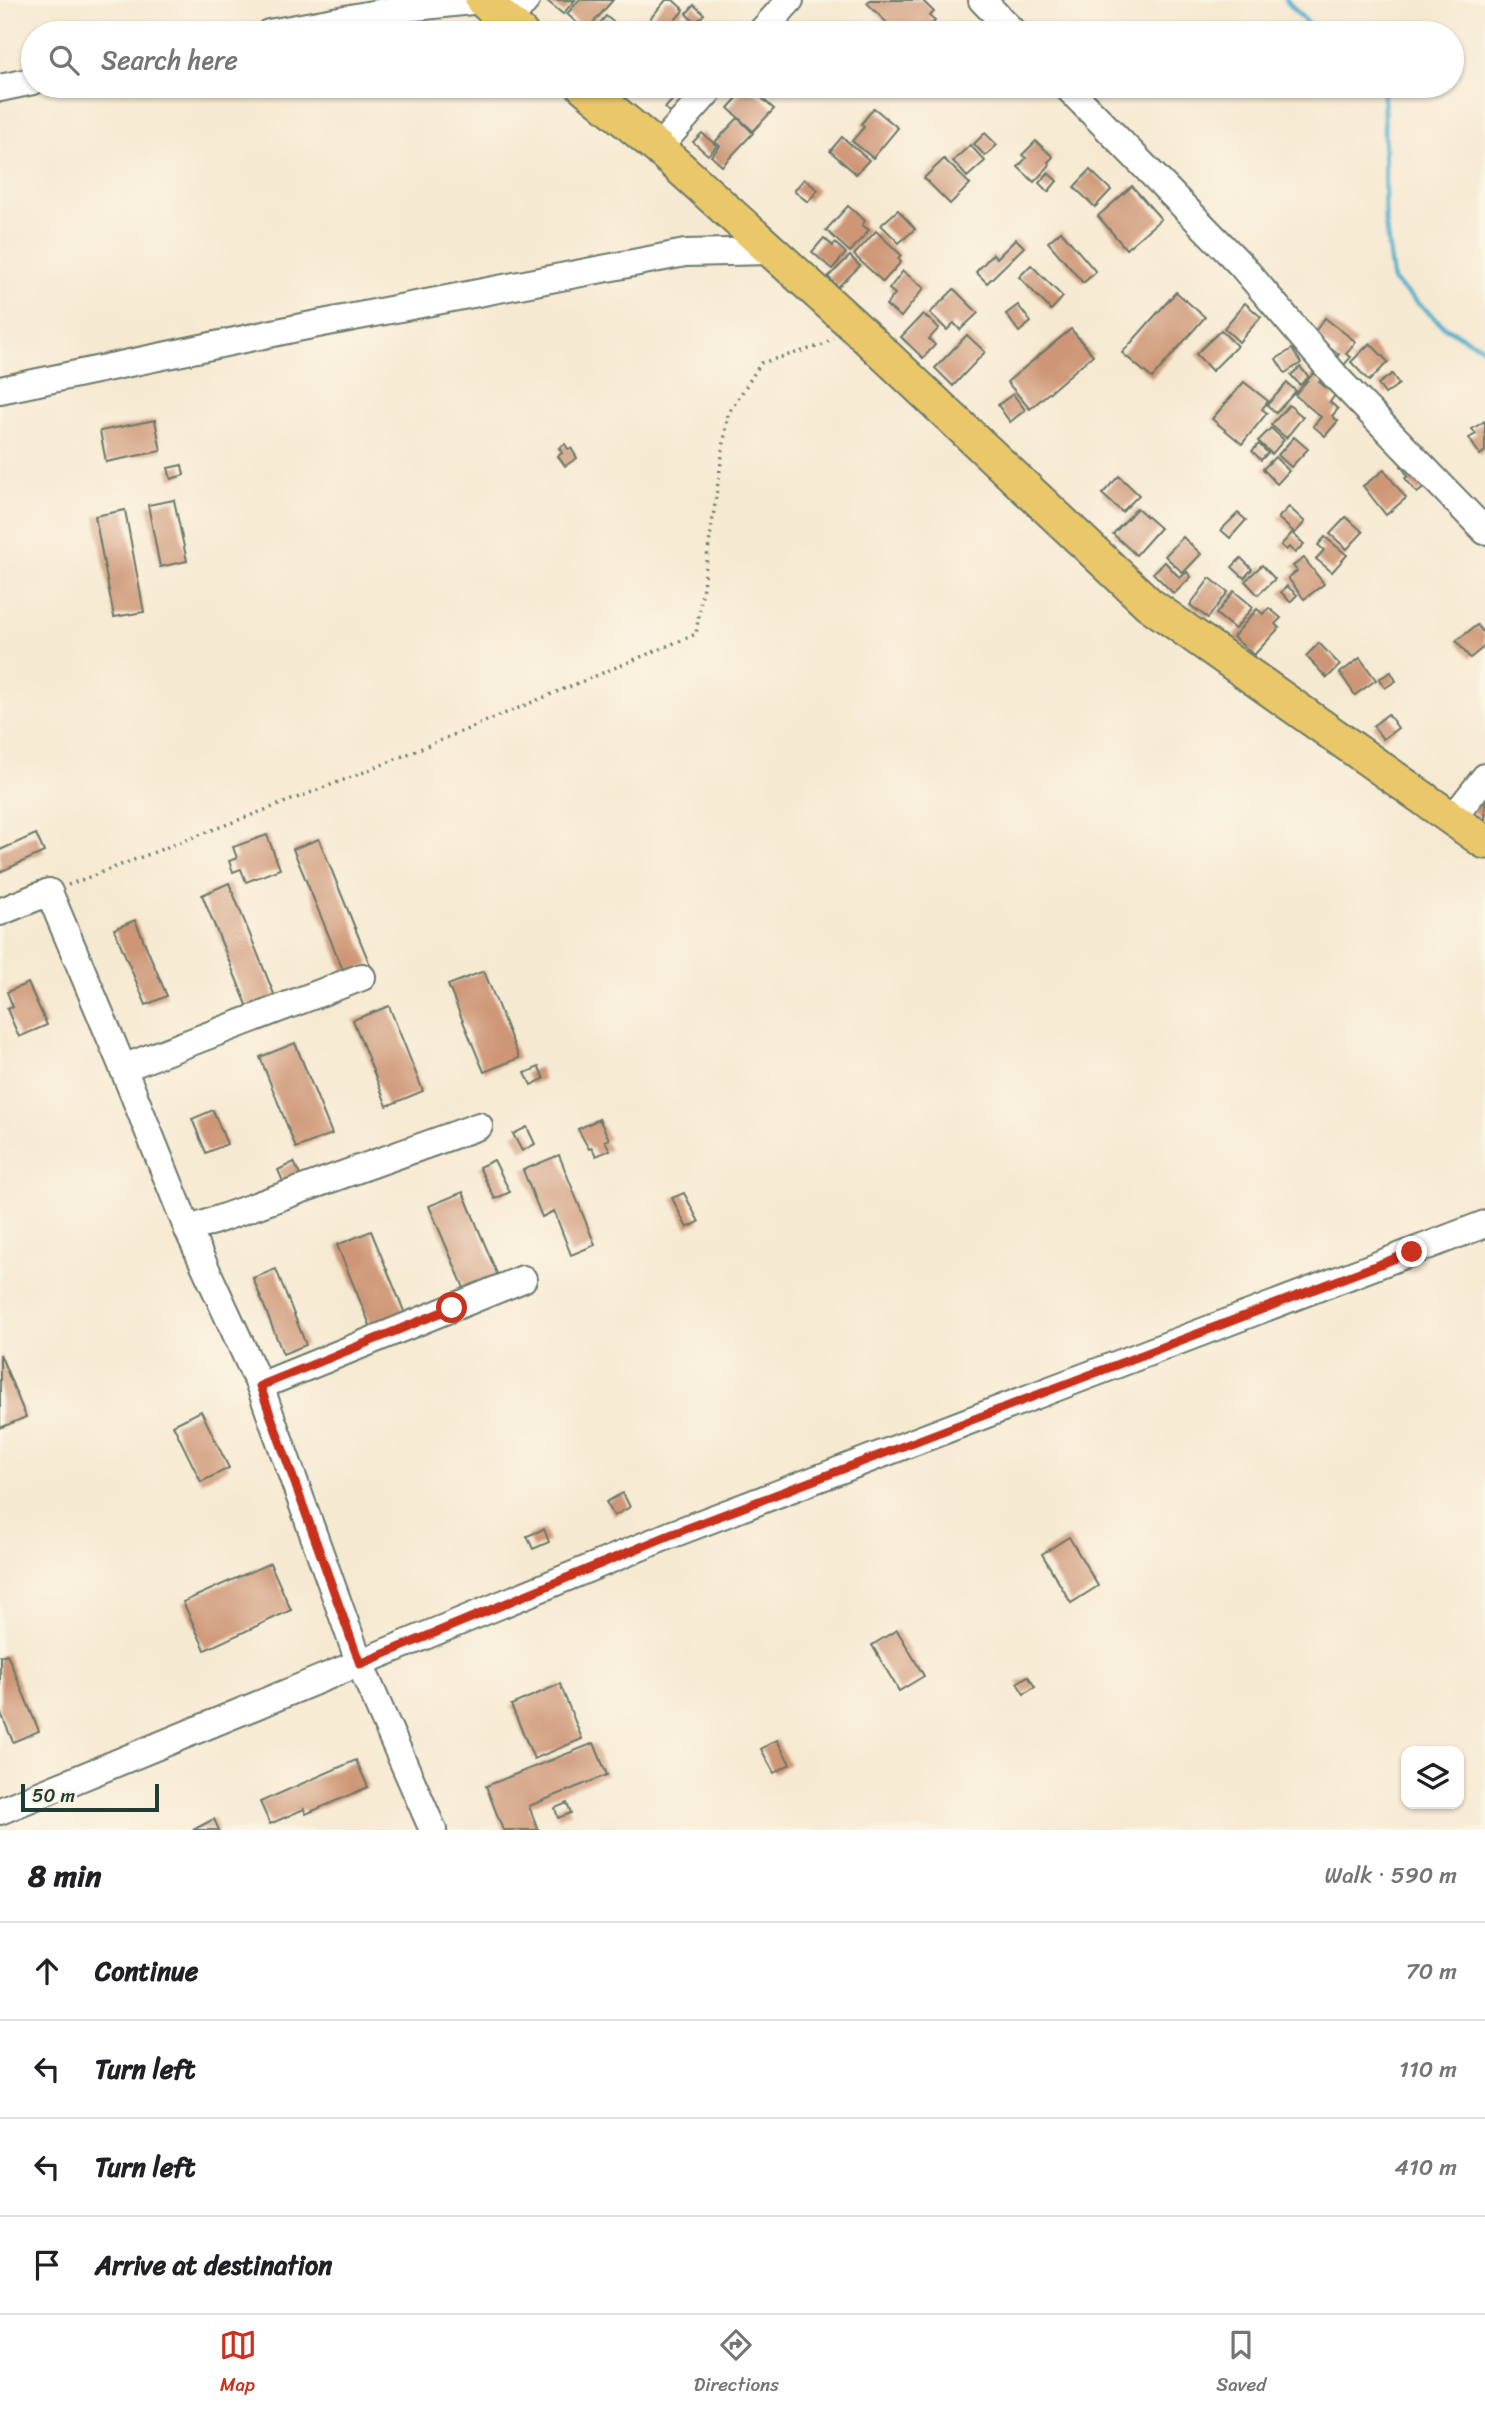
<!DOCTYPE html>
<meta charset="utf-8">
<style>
body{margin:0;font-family:Sriracha,sans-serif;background:#f2f2f2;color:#202124}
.controls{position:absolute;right:21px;bottom:21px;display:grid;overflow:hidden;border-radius:14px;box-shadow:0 2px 5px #0004}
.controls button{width:63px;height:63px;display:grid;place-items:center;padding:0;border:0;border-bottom:2px solid #e0e0e0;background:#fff;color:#202124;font:35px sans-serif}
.scale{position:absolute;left:21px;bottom:18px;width:138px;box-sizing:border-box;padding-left:7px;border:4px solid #1f3d34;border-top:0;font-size:19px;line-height:24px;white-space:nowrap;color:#1f3d34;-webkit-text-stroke:5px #fcf5e5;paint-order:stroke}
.stop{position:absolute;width:21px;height:21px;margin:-16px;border:5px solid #c8321e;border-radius:50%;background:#fff}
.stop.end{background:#c8321e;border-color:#fff;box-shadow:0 2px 7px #0008}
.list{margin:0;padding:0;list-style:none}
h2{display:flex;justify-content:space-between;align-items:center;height:91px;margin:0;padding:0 28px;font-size:30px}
h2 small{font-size:23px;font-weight:400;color:#757577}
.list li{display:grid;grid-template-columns:46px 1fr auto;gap:21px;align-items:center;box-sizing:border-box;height:98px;padding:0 28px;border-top:2px solid #e0e0e0}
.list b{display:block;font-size:26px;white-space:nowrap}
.list em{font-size:23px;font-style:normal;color:#757577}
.icon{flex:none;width:38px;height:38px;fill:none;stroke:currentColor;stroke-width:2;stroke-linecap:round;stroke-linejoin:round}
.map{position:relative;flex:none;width:1485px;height:1830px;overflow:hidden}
.search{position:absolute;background:#fff;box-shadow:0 2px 5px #0004;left:21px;right:21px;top:21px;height:77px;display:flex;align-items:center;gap:18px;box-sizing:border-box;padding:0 24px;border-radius:38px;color:#757577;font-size:26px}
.sheet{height:483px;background:#fff}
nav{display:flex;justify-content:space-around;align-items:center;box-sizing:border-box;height:98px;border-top:2px solid #e0e0e0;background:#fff;font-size:19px;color:#757577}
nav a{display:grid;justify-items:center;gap:4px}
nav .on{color:#c8321e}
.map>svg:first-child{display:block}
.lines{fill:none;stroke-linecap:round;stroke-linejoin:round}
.stream{stroke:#4eaecd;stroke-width:5}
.building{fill:#ce9676}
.minor-casing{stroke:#6a796b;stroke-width:30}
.major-casing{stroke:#6a796b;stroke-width:37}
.path{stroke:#6a796b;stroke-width:3.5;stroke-dasharray:2 5;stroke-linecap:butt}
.minor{stroke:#fff;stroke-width:26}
.major{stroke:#eac769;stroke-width:33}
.route{stroke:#c8321e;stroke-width:9}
</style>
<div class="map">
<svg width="1485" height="1830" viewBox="0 0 1485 1830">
<rect width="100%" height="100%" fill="#fcf5e5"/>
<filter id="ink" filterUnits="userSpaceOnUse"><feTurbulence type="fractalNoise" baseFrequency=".0143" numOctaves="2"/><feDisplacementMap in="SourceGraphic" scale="14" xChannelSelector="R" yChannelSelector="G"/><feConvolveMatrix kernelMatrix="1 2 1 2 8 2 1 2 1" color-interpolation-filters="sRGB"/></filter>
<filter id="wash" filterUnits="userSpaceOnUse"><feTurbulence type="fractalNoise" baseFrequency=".00686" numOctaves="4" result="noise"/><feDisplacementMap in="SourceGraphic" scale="28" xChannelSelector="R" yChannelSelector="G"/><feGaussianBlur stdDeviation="1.57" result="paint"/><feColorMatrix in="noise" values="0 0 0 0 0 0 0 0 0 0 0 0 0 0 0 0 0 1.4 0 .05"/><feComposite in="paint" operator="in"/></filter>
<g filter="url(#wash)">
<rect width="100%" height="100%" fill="#f6e9d1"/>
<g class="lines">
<g class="stream">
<path d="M1286 0 1316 33"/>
<path d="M1382 86 1384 102 1385 221 1393 281 1446 328 1485 349"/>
</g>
</g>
<g id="blocks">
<g class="building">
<path d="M546 0H575L563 14Z"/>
<path d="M579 0H613L586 31 567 14Z"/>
<path d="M666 0H673L684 10 663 33 648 21Z"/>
<path d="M870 0H922L934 12 929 16 935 21 923 33H897L867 3Z"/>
<path d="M694 5 704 14 696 23 686 14Z"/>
<path d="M606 16 626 33H591Z"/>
<path d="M748 86 774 109 753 131 728 108Z"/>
<path d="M678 94 689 104 677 118 665 108Z"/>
<path d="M874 108 898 128 873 158 852 141 864 127 861 124Z"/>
<path d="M738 118 753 133 722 166 711 156 720 146 715 142Z"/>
<path d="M702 133 717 146 708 155 693 142Z"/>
<path d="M985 133 997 145 985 156 974 144Z"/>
<path d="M842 137 869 160 856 174 830 151Z"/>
<path d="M1036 141 1053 157 1048 162 1050 165 1034 182 1018 167 1026 158 1022 155Z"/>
<path d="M970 145 985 161 967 177 953 161Z"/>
<path d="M944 159 970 184 950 204 924 178Z"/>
<path d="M1090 170 1111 190 1095 207 1074 187Z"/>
<path d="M1048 173 1057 181 1048 192 1039 183Z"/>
<path d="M804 179 818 190 808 202 794 191Z"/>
<path d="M1132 186 1161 219 1126 249 1098 216Z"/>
<path d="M848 206 865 221 862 225 869 230 850 252 826 230Z"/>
<path d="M898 210 915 229 899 243 881 225Z"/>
<path d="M876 231 901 255 898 258 901 262 883 282 854 255Z"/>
<path d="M1061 231 1096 272 1083 283 1048 242Z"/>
<path d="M824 238 833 246 835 243 846 253 832 269 812 252Z"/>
<path d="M1016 239 1024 247 987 283 976 272 993 254 997 258Z"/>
<path d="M850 256 860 266 838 287 828 277Z"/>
<path d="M1031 265 1063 297 1051 310 1019 277Z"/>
<path d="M903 271 924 288 901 317 886 305 895 294 889 289Z"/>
<path d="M954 289 978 313 960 330 954 323 947 330 930 313Z"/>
<path d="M1176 292 1205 317 1152 378 1122 353Z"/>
<path d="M1245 303 1261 317 1239 342 1224 328Z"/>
<path d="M1018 305 1031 322 1019 332 1006 314Z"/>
<path d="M923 314 939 328 929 339 935 345 923 358 901 337Z"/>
<path d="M1325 318 1356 342 1346 354 1351 357 1344 365 1335 358 1339 354 1313 334Z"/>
<path d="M1071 329 1093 355 1030 409 1007 382Z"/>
<path d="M1221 330 1237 346 1212 371 1196 354Z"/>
<path d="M967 335 985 352 953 386 935 368Z"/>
<path d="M1370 343 1388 362 1369 381 1351 362Z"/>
<path d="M1292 349 1301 363 1285 373 1276 359Z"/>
<path d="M1300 367 1309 377 1300 385 1291 375Z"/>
<path d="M1316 370 1324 377 1319 382 1335 395 1330 402 1338 409 1332 416 1338 421 1325 436 1313 426 1321 417 1295 395Z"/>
<path d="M1392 374 1399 384 1385 394 1378 384Z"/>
<path d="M1244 382 1268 401 1262 409 1267 413 1242 444 1212 419Z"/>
<path d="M1287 383 1296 391 1276 413 1267 405Z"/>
<path d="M1013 394 1025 410 1010 422 998 405Z"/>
<path d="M1289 405 1303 417 1286 438 1271 425Z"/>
<path d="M155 420 161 451 106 462 100 431Z"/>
<path d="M1485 421V451L1480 455 1469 438 1476 434 1472 429Z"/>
<path d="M1271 428 1284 440 1272 454 1258 441Z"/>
<path d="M1294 437 1308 449 1291 467 1278 455Z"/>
<path d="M565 444 568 449 571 448 577 458 565 466 558 456 562 453 559 448Z"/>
<path d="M1259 444 1268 453 1261 460 1252 451Z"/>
<path d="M1275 457 1289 471 1277 484 1263 469Z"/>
<path d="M1410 459 1429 484 1417 493 1405 478 1408 476 1401 466Z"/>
<path d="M182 465 184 475 171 479 168 468Z"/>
<path d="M1384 470 1406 498 1386 515 1363 486Z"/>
<path d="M1119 476 1139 495 1122 512 1102 494Z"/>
<path d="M174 500 187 561 160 567 148 505Z"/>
<path d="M1289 507 1305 522 1295 533 1278 518Z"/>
<path d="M1137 508 1160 528 1136 555 1113 534Z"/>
<path d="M125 510 144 612 114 617 95 516Z"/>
<path d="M1238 513 1246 520 1230 538 1221 530Z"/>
<path d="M1346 517 1363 532 1347 549 1330 534Z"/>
<path d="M1292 533 1304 544 1295 553 1289 547 1286 550 1281 545Z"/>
<path d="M1183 537 1201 554 1183 573 1165 556Z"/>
<path d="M1325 537 1347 555 1332 572 1316 559 1324 550 1318 545Z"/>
<path d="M1241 558 1252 569 1244 578 1232 567Z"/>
<path d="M1304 558 1324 584 1304 599 1288 578 1297 571 1293 566Z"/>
<path d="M1165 562 1180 578 1187 572 1191 577 1174 594 1153 573Z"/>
<path d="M1262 565 1275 579 1258 595 1245 581Z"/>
<path d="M1210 578 1228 592 1208 618 1190 605Z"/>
<path d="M1287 586 1297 595 1290 602 1281 592Z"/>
<path d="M1234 591 1253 607 1235 629 1216 614Z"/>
<path d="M1269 608 1281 618 1275 624 1279 628 1254 655 1233 637 1257 609 1263 614Z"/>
<path d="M1477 625 1485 635V646L1470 658 1456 641Z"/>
<path d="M1319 643 1340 665 1327 678 1306 656Z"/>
<path d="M1360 658 1376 680 1355 695 1340 673Z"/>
<path d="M1391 672 1396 681 1385 688 1379 679Z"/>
<path d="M1388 714 1398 728 1383 739 1373 726Z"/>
<path d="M1485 793V820L1468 809Z"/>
<path d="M36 834 44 852 0 872V850Z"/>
<path d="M267 835 280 869 246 882 241 869 233 872 229 861 237 858 233 847Z"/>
<path d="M319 839 370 965 345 975 293 849Z"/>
<path d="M229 883 276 999 249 1010 202 895Z"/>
<path d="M135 920 167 996 146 1005 114 929Z"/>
<path d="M484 971 519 1058 484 1072 448 985Z"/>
<path d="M28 983 47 1025 19 1037 7 1009 13 1007 7 992Z"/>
<path d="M389 1006 423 1091 387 1106 353 1020Z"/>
<path d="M295 1043 332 1134 296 1148 260 1057Z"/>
<path d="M539 1067 544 1079 531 1085 525 1073Z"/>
<path d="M213 1110 227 1144 206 1153 192 1119Z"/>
<path d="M599 1119 609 1139 605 1141 610 1150 596 1156 592 1148 589 1149 578 1129Z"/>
<path d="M527 1127 535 1144 522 1151 513 1134Z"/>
<path d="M559 1155 595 1245 571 1255 554 1211 542 1217 523 1170Z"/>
<path d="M494 1160 510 1192 495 1199 479 1167Z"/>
<path d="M294 1162 301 1177 284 1184 278 1170Z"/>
<path d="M463 1192 500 1281 467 1295 429 1206Z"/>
<path d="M684 1193 699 1222 687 1228 672 1198Z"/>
<path d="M371 1231 406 1316 372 1330 337 1245Z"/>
<path d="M276 1269 306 1345 283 1354 253 1278Z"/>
<path d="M0 1354 26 1417 0 1428Z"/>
<path d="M201 1411 229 1468 201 1482 173 1425Z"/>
<path d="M623 1493 630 1507 614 1516 606 1502Z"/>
<path d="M544 1529 549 1542 533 1549 527 1536Z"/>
<path d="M1069 1537 1098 1586 1071 1603 1042 1554Z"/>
<path d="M270 1563 291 1610 205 1650 183 1602Z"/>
<path d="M897 1630 924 1676 899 1691 872 1645Z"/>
<path d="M7 1654 39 1731 13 1742 0 1711V1656Z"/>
<path d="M1028 1676 1035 1687 1024 1694 1017 1683Z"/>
<path d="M560 1684 582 1739 534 1759 511 1705Z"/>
<path d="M777 1740 790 1764 774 1773 761 1749Z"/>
<path d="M594 1743 607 1775 529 1806 538 1830H503L486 1786Z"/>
<path d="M356 1760 368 1787 306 1814 304 1809 270 1824 260 1802Z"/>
<path d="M567 1803 571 1813 558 1818 555 1808Z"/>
<path d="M214 1819 219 1830H193Z"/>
</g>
</g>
</g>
<g filter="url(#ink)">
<use href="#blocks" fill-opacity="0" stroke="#6a796b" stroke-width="2"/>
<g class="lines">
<defs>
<g id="minor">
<path d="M982 0 1014 33"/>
<path d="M508 22 526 0"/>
<path d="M269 33 405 8 482 0"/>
<path d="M760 33 790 0"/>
<path d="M1066 86 1242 266 1338 379 1485 531"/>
<path d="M0 88 33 81"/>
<path d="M658 148 713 86"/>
<path d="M0 390 302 327 685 253 770 251"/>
<path d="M1452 819 1485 777"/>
<path d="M0 912 49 892 123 1068 188 1230 260 1386 360 1664 433 1830"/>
<path d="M123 1068 362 977"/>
<path d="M188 1230 479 1126"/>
<path d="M260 1386 523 1279"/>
<path d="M0 1811 670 1535 1485 1224"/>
</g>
<g id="major">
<path d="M482 0 521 33"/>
<path d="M583 86 658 148 851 323 1149 604 1485 842"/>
</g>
</defs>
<use href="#minor" class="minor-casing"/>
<use href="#major" class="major-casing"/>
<path class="path" d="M68 885 362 773 696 634 728 414 761 363 823 345 833 338"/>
<use href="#minor" class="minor"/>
<use href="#major" class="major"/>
</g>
</g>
<g class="lines" filter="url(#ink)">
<path class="route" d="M452 1308 260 1386 360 1664 670 1535 1412 1252"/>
</g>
</svg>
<div class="controls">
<button><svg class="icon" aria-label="layers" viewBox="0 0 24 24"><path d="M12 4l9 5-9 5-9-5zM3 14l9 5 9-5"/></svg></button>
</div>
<div class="scale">50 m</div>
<div class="stop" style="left:452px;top:1308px"></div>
<div class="stop end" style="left:1412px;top:1252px"></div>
<div class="search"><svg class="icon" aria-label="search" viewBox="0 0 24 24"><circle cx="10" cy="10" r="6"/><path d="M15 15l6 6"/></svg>Search here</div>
</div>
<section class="sheet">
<h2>8 min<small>Walk · 590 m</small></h2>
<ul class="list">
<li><svg class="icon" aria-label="ahead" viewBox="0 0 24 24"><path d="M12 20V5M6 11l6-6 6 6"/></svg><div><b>Continue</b></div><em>70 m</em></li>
<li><svg class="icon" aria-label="left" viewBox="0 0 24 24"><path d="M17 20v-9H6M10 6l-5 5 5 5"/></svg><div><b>Turn left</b></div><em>110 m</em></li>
<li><svg class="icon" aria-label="left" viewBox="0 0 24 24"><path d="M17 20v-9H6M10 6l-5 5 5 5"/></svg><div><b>Turn left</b></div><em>410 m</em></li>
<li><svg class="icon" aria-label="arrive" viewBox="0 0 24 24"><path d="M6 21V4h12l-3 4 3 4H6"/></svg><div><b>Arrive at destination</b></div></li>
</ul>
</section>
<nav>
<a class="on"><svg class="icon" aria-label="map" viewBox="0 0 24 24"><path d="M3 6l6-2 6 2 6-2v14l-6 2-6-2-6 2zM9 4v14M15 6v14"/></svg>Map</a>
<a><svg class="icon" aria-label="directions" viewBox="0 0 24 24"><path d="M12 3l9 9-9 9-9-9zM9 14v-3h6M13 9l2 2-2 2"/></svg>Directions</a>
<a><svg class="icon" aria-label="saved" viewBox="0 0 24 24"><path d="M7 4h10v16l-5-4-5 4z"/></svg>Saved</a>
</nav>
